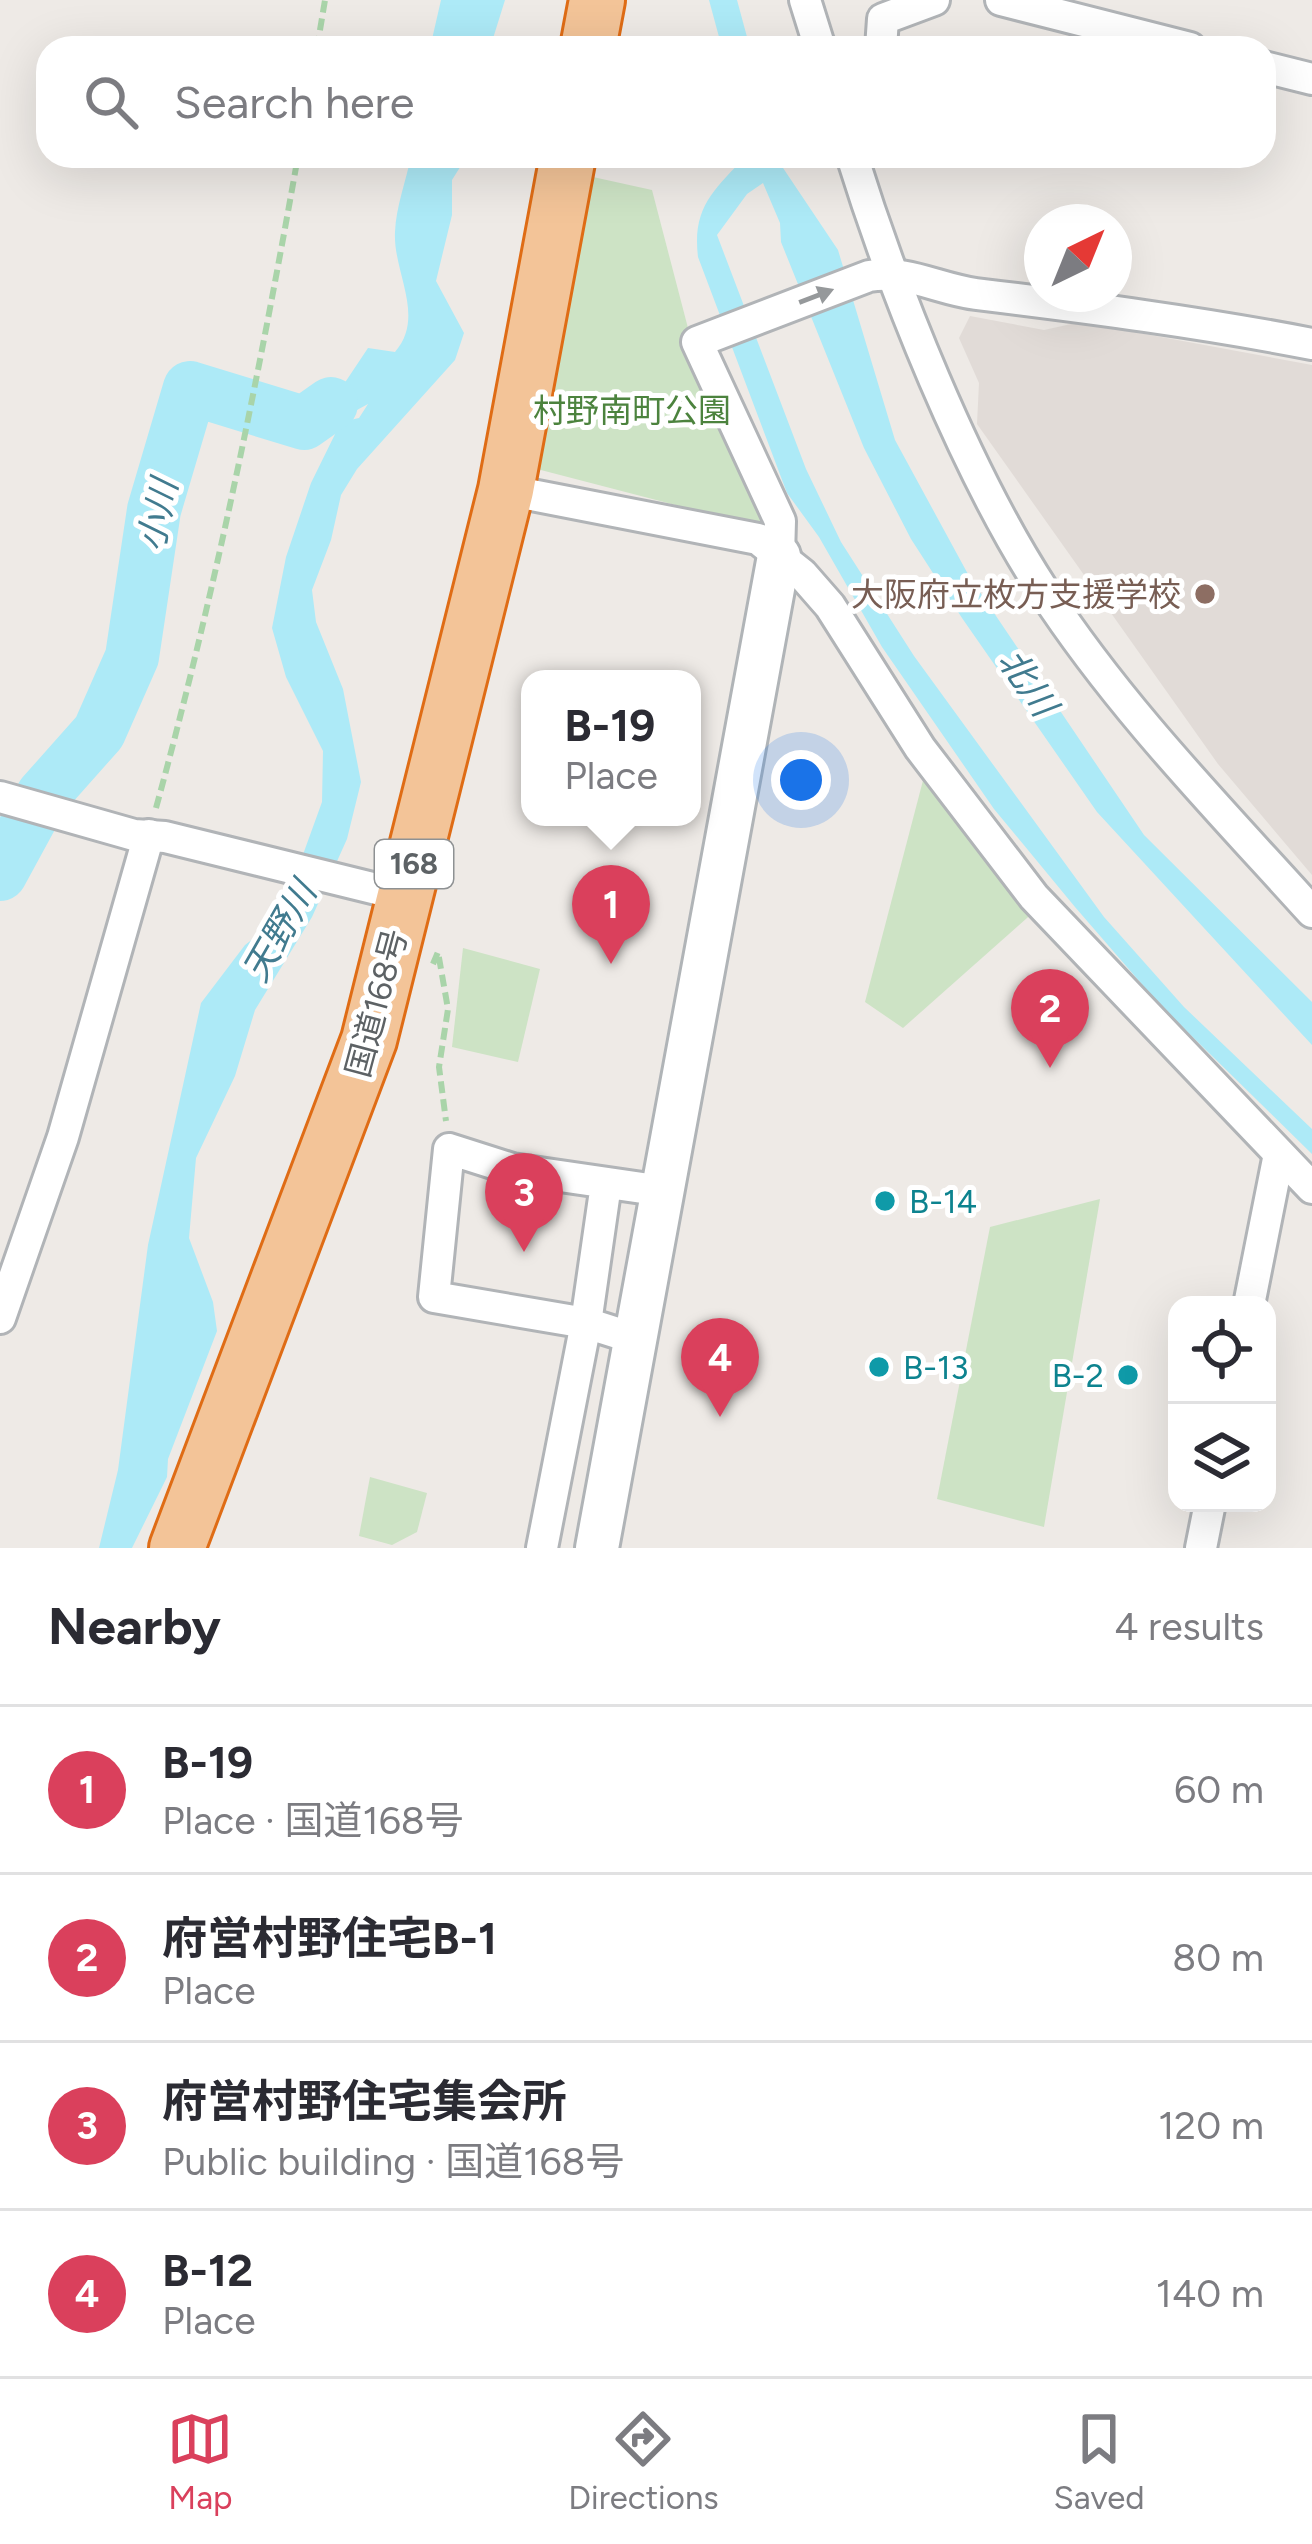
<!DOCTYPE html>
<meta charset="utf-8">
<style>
body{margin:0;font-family:Figtree,"Noto Sans JP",sans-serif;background:#f2f2f3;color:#2b2b33}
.controls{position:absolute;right:36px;bottom:36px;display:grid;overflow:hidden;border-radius:24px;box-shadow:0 12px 48px #0002}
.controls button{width:108px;height:108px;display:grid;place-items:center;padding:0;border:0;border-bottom:3px solid #e1e1e2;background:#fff;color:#2b2b33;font:60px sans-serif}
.compass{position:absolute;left:1024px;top:204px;width:108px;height:108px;border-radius:50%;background:#fff;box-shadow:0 12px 48px #0002;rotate:43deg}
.you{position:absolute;left:801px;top:780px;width:42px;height:42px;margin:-30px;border:9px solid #fff;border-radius:50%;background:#1a73e8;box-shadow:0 0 0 18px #1a73e833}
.badge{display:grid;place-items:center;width:78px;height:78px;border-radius:50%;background:#da405c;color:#fff;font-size:39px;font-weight:700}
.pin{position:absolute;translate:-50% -99px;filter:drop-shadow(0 3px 6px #0008)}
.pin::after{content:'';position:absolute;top:63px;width:42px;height:36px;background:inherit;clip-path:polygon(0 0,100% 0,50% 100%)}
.popup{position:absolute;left:521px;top:670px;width:180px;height:156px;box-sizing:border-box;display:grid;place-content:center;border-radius:24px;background:#fff;filter:drop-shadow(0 3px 9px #0005);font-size:39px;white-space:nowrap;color:#7c7c81}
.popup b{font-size:45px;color:#2b2b33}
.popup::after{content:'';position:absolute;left:50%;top:100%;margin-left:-24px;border:24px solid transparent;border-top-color:#fff}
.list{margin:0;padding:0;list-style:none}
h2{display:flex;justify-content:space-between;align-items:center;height:156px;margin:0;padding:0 48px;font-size:51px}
h2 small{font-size:39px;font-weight:400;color:#7c7c81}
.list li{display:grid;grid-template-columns:78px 1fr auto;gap:36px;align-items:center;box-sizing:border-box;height:168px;padding:0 48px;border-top:3px solid #e1e1e2}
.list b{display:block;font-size:45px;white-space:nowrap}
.list p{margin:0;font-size:39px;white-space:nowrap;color:#7c7c81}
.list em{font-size:39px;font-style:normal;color:#7c7c81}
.icon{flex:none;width:66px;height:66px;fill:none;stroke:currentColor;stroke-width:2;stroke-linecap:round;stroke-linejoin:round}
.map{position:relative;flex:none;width:1312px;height:1548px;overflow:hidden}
.search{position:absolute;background:#fff;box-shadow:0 12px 48px #0002;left:36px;right:36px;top:36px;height:132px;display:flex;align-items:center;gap:30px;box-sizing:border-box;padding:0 42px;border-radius:36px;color:#7c7c81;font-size:45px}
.sheet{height:828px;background:#fff}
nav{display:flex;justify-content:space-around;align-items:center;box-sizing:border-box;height:168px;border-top:3px solid #e1e1e2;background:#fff;font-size:33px;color:#7c7c81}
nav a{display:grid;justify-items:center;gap:6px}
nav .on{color:#da405c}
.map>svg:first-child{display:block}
.education{fill:#e1dbd7}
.green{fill:#cde3c5}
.water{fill:#adeaf7}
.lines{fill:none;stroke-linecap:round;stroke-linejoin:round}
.river{stroke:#adeaf7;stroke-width:54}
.street-casing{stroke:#b1b4b7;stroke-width:36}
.secondary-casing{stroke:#b0b4b7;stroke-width:48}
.highway-casing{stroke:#df6c15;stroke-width:60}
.path{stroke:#a9d4a9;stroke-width:6;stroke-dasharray:12 6;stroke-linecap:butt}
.street{stroke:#fff;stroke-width:30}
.secondary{stroke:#fff;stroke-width:42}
.highway{stroke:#f3c498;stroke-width:54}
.oneway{fill:#96999b}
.education-dot{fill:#8d6e63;stroke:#fff;stroke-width:4.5}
.culture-dot{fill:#0f9aa8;stroke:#fff;stroke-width:4.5}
.labels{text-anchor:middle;stroke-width:10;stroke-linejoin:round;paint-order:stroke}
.shield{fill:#fff;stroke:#8e9193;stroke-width:3}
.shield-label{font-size:30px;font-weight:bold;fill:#5d6265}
.park-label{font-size:33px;fill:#4c833e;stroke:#fff}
.education-label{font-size:33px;fill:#785e54;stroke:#fff;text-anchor:end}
.street-label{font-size:33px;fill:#5d6265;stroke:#fff}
.culture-label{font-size:33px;fill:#0d838f;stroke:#fff;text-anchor:start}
.water-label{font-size:36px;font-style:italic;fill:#417b8f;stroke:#fff}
</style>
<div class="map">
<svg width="1312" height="1548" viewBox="0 0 1312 1548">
<rect width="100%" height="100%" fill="#eeeae6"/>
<path class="education" d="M970 316 1044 330 1080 322 1312 365V875L1218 764 977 424 979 383 959 338Z"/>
<g class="green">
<path d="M593 177 652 190 688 328 764 528 537 469Z"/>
<path d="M926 769 1036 910 903 1028 865 1002Z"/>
<path d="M463 948 540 969 518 1062 452 1047Z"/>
<path d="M1100 1199 1044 1527 937 1499 990 1227Z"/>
<path d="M370 1477 427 1493 417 1532 392 1545 359 1536Z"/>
</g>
<g class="water">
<path d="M441 0H505L490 48H430Z"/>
<path d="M709 0H737L750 48H722Z"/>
<path d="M411 156H467L452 180V215L436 281 464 333 455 360 357 469 341 495 331 540 312 590 316 622 343 689 361 782 347 839 312 917 255 1010 235 1076 196 1158 189 1238 213 1302 217 1331 168 1459 167 1477 132 1548H99L118 1470 148 1245 201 1003 245 945 280 918 322 802 323 751 286 677 272 628 286 557 311 483 341 422 359 418 368 404 311 435 264 421 267 405 302 414 338 393 368 348 395 352C426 316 393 273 395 232 396 207 406 181 411 156Z"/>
<path d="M746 156H775L838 250 895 440 969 576 1144 835 1312 1002V1045L1097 812 962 618 911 539 864 448 781 242 780 223 763 183 747 194 717 235 806 469 841 542 914 656 1104 917 1184 1007 1312 1129V1154L1159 1004 1075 907 994 809 882 647 819 537 787 493 698 257C692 207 714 190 746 156Z"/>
</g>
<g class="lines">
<path class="river" d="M0 874 43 795 99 732 132 657 154 510 190 388 304 423 331 404"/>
<defs>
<g id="street">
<path d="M805 0 820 48"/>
<path d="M1001 0 1190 48"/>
<path d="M881 48 883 19 934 0"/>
<path d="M1264 67 1312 79"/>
<path d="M852 156C894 291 966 472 1043 590 1119 707 1219 809 1312 912"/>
<path d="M506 490 758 539 802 574 830 606 920 748 1034 897 1312 1188"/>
<path d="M779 556 780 521 697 342 869 276C908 270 938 289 976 294 1090 308 1199 322 1312 344"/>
<path d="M0 797 134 835 165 837 405 896"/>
<path d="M606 1184 586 1323 434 1297 449 1149 512 1169 663 1191"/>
<path d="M1249 1305 1279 1154"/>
<path d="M0 1318 63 1137 149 835"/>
<path d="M542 1548 586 1323 633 1338"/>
<path d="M1201 1548 1210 1503"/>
</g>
<path id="secondary" d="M597 1548 779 556"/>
<g id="highway">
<path d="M588 48 597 0"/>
<path d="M177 1548 369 1040 506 490 568 156"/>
</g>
</defs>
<use href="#street" class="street-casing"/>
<use href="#secondary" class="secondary-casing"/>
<use href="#highway" class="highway-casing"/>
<g class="path">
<path d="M317 48 325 0"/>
<path d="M156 808C215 593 259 376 298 156"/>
<path d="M433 964 438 952 448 1009 439 1067 446 1121"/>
</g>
<use href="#street" class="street"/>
<use href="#secondary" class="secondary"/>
<use href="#highway" class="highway"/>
</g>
<defs><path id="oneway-solid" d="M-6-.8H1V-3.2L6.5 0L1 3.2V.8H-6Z" transform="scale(3)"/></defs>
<use class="oneway" href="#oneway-solid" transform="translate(816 296) rotate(-21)"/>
<circle class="education-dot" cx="1205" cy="594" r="12"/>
<g class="culture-dot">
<circle cx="885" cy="1201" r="12"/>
<circle cx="879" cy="1367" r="12"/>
<circle cx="1128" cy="1375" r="12"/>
</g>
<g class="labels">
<rect class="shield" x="375" y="840" width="78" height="48" rx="9"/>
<g class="shield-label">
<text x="414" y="874">168</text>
</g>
<g class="park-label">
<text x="632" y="422">村野南町公園</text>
</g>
<g class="education-label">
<text x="1181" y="606">大阪府立枚方支援学校</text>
</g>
<g class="street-label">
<text transform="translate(376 1003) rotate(-75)" y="12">国道168号</text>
</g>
<g class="culture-label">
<text x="909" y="1213">B-14</text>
<text x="903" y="1379">B-13</text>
<text x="1104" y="1387" text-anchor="end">B-2</text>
</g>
<g class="water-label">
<text transform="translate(157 515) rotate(-78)" y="13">小川</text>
<text transform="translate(1028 682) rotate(55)" y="13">北川</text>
<text transform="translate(279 931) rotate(-60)" y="13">天野川</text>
</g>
</g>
</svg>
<div class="controls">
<button><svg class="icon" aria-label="locate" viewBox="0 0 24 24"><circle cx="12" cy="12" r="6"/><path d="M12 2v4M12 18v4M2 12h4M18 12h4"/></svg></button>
<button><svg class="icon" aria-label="layers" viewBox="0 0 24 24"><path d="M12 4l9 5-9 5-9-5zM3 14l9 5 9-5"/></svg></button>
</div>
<svg class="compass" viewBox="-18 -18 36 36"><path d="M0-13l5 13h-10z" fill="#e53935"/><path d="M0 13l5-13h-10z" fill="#7c7c81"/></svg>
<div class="you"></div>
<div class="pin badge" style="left:611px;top:964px">1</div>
<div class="popup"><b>B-19</b>Place</div>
<div class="pin badge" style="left:1050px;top:1068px">2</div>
<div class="pin badge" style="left:524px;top:1252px">3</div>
<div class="pin badge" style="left:720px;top:1417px">4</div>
<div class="search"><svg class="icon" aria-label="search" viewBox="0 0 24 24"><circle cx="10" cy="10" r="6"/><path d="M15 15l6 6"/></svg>Search here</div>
</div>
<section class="sheet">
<h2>Nearby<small>4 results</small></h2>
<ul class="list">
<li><span class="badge">1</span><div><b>B-19</b><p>Place · 国道168号</p></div><em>60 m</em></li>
<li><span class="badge">2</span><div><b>府営村野住宅B-1</b><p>Place</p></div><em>80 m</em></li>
<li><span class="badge">3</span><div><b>府営村野住宅集会所</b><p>Public building · 国道168号</p></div><em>120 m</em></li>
<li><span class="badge">4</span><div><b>B-12</b><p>Place</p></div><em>140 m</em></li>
</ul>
</section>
<nav>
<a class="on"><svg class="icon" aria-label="map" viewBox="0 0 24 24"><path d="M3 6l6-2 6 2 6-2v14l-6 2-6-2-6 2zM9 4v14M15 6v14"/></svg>Map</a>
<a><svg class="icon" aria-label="directions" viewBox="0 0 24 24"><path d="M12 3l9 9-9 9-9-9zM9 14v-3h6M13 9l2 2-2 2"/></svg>Directions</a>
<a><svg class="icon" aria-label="saved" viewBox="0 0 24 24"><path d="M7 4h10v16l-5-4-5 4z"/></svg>Saved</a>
</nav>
